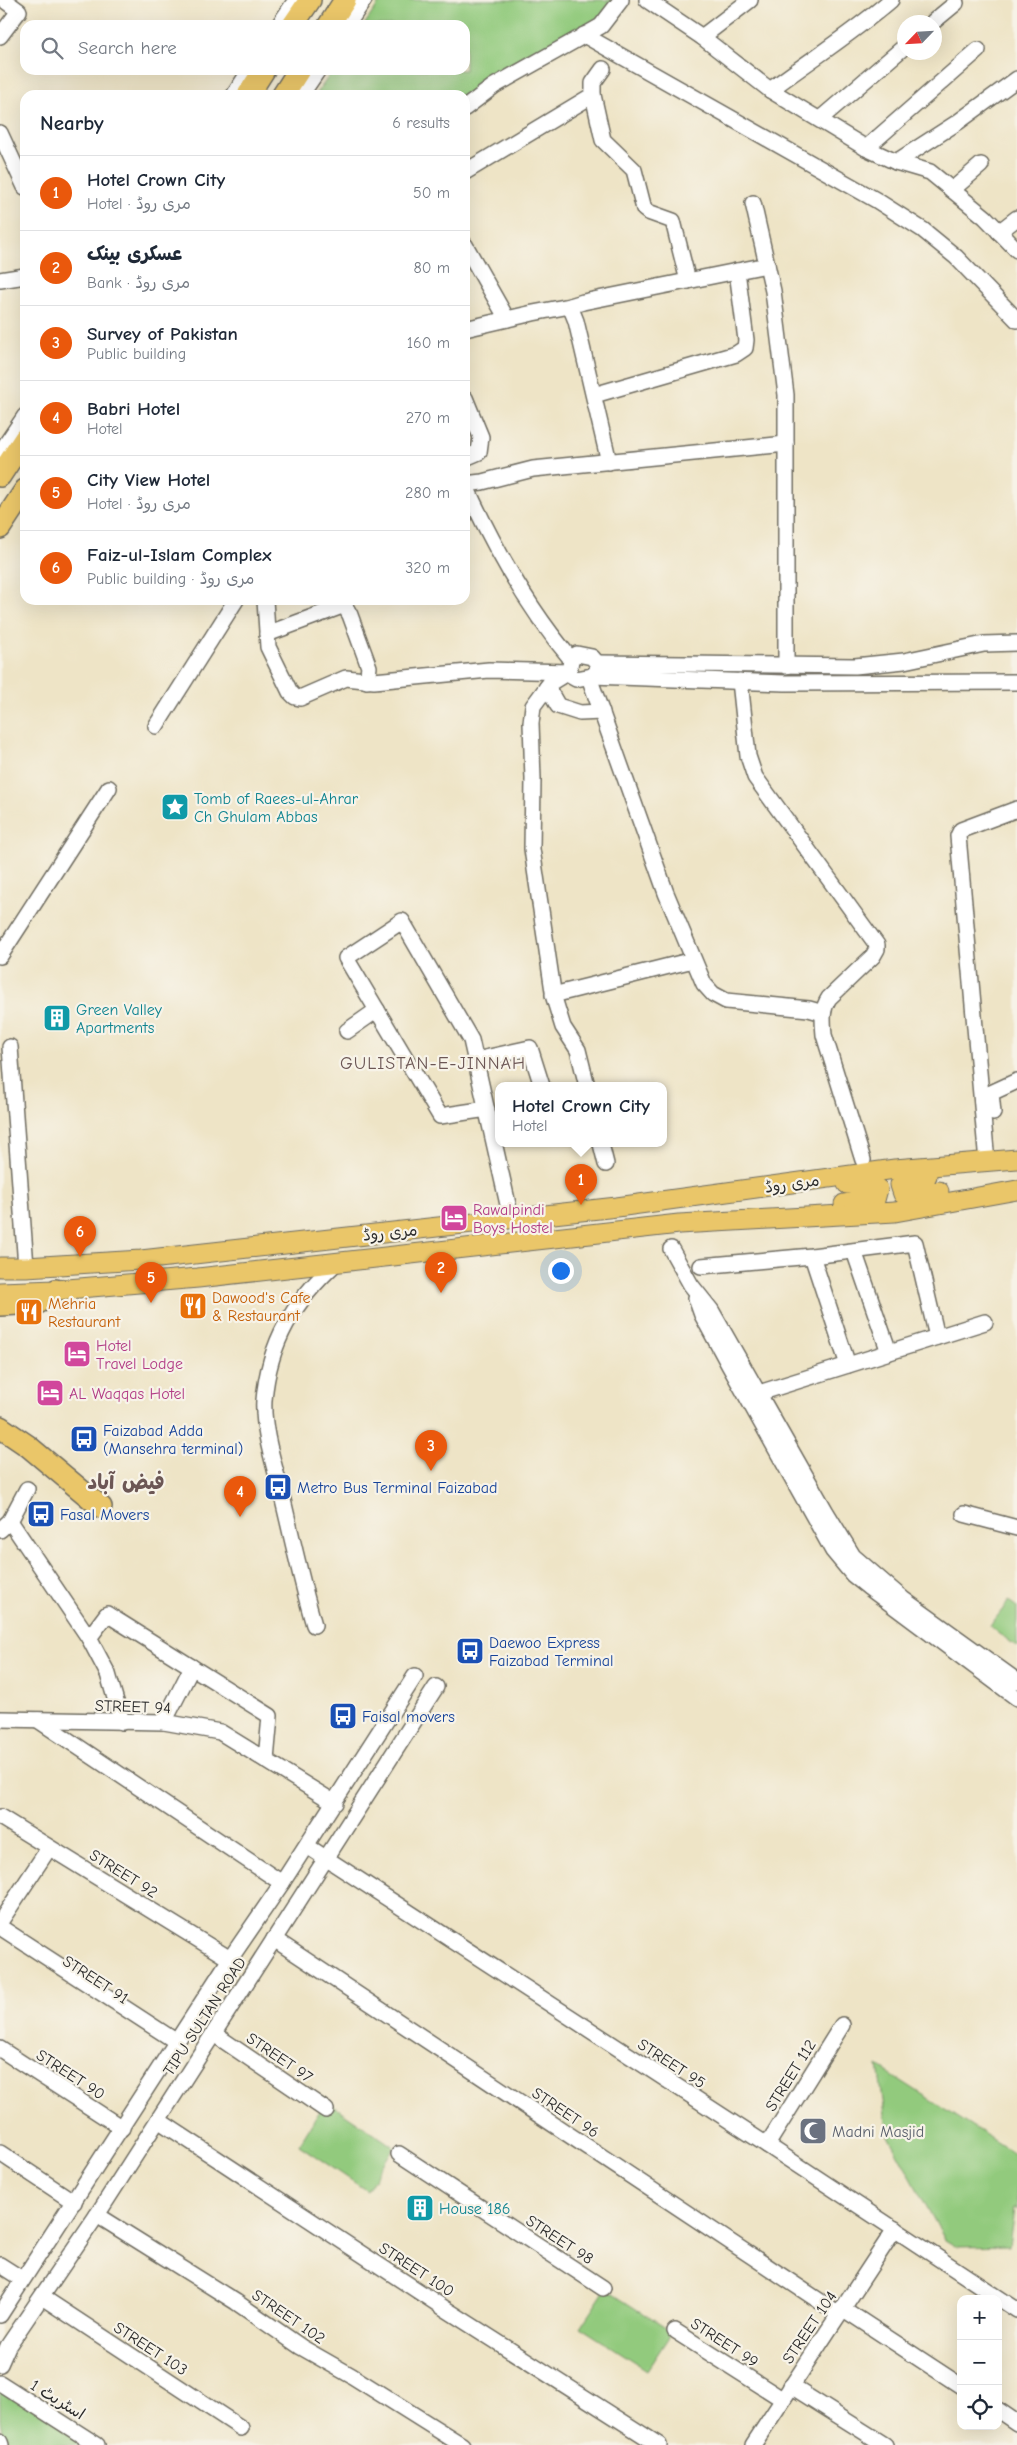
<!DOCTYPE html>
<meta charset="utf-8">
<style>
body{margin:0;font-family:"Comic Neue","Playpen Sans Arabic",sans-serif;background:#f2f2f3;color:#1f2937}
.controls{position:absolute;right:15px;bottom:15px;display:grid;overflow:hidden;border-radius:10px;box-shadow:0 5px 20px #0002}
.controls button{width:45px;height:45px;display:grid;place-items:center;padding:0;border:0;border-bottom:1px solid #e0e1e3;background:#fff;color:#1f2937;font:25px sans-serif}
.compass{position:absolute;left:897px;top:15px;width:45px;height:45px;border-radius:50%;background:#fff;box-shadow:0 5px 20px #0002;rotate:245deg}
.you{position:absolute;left:560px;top:1270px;width:18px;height:18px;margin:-12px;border:4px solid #fff;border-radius:50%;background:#1a73e8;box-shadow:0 0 0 8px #1a73e833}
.badge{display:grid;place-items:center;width:32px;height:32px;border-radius:50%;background:#ea580c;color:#fff;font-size:16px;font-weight:700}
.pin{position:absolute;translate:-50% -41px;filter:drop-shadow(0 1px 2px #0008)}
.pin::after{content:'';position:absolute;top:26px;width:18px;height:15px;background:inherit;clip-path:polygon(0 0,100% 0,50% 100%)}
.popup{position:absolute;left:495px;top:1082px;width:172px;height:65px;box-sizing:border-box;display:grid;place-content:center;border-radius:10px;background:#fff;filter:drop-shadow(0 1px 4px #0005);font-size:16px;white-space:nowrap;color:#747a83}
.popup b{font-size:19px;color:#1f2937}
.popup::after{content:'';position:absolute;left:50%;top:100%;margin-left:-10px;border:10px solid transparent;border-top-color:#fff}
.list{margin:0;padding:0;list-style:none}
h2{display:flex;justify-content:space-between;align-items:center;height:65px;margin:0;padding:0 20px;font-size:21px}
h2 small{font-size:16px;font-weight:400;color:#747a83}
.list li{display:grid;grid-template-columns:32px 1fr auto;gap:15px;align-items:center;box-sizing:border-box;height:75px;padding:0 20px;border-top:1px solid #e0e1e3}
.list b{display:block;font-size:19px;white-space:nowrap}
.list p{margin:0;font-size:16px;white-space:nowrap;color:#747a83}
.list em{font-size:16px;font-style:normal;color:#747a83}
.icon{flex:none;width:28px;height:28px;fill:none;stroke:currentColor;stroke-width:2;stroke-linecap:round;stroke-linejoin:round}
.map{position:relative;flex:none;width:1017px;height:2445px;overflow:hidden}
.search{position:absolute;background:#fff;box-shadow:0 5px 20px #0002;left:20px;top:20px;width:450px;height:55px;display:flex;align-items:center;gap:12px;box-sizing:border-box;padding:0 18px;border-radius:15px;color:#747a83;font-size:19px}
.panel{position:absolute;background:#fff;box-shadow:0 5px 20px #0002;left:20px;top:90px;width:450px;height:515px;border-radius:15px}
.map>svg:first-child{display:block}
.green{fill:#92ca7d;stroke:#5e7a54}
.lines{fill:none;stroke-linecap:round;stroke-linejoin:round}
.minor-casing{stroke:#6f6c61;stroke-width:18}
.major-casing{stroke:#6f6c61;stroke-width:21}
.highway-casing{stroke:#6f6c61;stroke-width:24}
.minor{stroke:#fff;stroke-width:15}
.major{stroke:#eac669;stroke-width:19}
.highway{stroke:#eac669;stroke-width:21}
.labels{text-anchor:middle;stroke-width:4.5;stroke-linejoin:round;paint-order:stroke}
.culture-label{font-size:16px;fill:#0d838f;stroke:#f7f3e8;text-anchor:start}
.street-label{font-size:16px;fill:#2b2b2b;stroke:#f7f3e8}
.hotel-label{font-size:16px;fill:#b23c85;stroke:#f7f3e8;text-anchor:start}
.food-label{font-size:16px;fill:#c56008;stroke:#f7f3e8;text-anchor:start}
.transit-label{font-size:16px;fill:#164399;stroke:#f7f3e8;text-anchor:start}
.worship-label{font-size:16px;fill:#5b616d;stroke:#f7f3e8;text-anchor:start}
.neighbourhood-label{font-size:18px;letter-spacing:1px;fill:#6c5755;stroke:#f7f3e8}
.district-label{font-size:21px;font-weight:bold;fill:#6c5755;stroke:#f7f3e8}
</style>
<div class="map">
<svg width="1017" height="2445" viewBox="0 0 1017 2445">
<rect width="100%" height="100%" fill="#f7f3e8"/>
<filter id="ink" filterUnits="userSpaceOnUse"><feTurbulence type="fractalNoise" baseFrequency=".02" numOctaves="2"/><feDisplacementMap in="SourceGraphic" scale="10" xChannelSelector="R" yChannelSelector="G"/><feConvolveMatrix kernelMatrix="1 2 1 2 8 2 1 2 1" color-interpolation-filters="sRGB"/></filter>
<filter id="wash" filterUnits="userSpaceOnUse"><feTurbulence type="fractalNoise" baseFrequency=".0096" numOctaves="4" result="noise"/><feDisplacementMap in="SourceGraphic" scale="20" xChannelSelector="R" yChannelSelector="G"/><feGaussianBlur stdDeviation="1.12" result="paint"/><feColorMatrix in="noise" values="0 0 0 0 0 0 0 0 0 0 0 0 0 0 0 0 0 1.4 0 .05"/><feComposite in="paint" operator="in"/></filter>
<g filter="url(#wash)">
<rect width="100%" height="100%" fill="#eee4c6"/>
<g class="green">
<path d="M381 0H619L616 7 465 99V95H316L333 70H465V25H364Z"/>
<path d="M1009 1601 1017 1607V1647L990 1626Z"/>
<path d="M878 2066 1017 2155V2210L1014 2209 1009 2246 957 2247 945 2240 888 2136Z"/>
<path d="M326 2101 394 2147 367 2191 299 2145Z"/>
<path d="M605 2289 672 2332 647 2370 580 2327Z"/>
<path d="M0 2387 91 2445H5L0 2421Z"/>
</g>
</g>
<g filter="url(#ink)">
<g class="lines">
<defs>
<g id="minor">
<path d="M647 0 702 37 770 90 866 148 896 162 930 172 985 217 1017 250"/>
<path d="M933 22 956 3"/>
<path d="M279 25 296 0"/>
<path d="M347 25 364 0"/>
<path d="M584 35 876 200 923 230 956 257 1017 320"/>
<path d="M0 36 19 11 4 0"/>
<path d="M702 37 750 0"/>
<path d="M603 69 593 83V95L603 140 634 170 644 209 648 212 673 221 688 281"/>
<path d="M770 90C810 60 853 33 891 0"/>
<path d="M234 95 250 70"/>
<path d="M301 95 318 70"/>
<path d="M465 108 494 86 601 26 621 0"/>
<path d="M820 119 904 47"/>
<path d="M0 133 25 187"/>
<path d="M866 148 978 50"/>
<path d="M896 162 958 122 1017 79"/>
<path d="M465 172 593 95"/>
<path d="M952 190 981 165"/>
<path d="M753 203 773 291 786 395V666"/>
<path d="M999 232 1017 218"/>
<path d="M465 245 507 319"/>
<path d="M0 280 25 276"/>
<path d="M570 306 583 302 767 265"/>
<path d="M465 329 533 313 570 306 576 321 609 462"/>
<path d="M594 395 736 354 745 348 746 340 737 271"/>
<path d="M465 398 481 437 479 452 465 458"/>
<path d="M0 453 25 416"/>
<path d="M465 484 482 482 533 469 786 444"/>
<path d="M465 484C493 546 527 607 571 659"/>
<path d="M265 600 268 647 290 692 295 697 300 698 346 678 374 681 489 670 568 672"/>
<path d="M267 634 342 606 346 608 350 615 369 667 367 681"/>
<path d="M577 654 592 657 597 663 598 670 592 676 576 679 569 675 571 659Z"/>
<path d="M597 663 855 666 904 661 984 644 1017 643"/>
<path d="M568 672 550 683 533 706 531 723 533 779 532 849 554 998 563 1027 578 1050 587 1086"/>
<path d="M592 676 785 683 1017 682"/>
<path d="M589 677 666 893 704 984 713 994 726 1001 809 1009 823 1013"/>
<path d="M740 681 748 756 755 777 877 945V949L873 956 829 998C821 1010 823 1022 824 1035L863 1160"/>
<path d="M547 687 558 706 580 713 602 712"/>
<path d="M156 726 236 600"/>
<path d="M0 956 109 788"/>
<path d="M553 995 693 960"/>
<path d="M347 1031 377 1010"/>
<path d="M10 1047 26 1267"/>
<path d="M476 1060 530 1048 542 1086"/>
<path d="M487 1109 440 1116 346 958 402 921 471 1040 509 1209V1219"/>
<path d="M993 1113 991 1093 1017 1081"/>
<path d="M601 1144 606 1164"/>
<path d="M987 1162 958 836 961 830 1017 809"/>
<path d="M671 1249 691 1285 711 1310 826 1512 853 1556 903 1599 1017 1681"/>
<path d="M854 1251 889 1352"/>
<path d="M812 1256 848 1365"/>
<path d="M701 1266 812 1256 915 1243 937 1337"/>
<path d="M696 1298 702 1315 729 1365 833 1551 853 1575 868 1587 1017 1698"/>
<path d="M759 1393 985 1322"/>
<path d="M964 1514 1017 1528"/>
<path d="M10 1521 89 1638 108 1674 122 1722"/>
<path d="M0 1530 10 1521 27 1489"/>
<path d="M314 1625C302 1584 293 1542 283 1500 276 1470 262 1431 264 1400 269 1342 294 1301 336 1263"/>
<path d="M89 1638 107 1614 270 1716 266 1760"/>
<path d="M0 1719 164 1722 220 1732 335 1803"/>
<path d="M38 1720 282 1883"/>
<path d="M164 1722 192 1667"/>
<path d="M0 1817 230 1959"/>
<path d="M307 1846 767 2145 1017 2310"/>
<path d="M0 1922 49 1848"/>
<path d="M0 1927 177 2042"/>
<path d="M274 1939 839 2314"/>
<path d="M214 2034 326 2110"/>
<path d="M0 2049 122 2128"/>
<path d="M158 2120 444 2308 659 2445"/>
<path d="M767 2145 842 2025"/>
<path d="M0 2153 74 2202"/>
<path d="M399 2154 603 2288"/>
<path d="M97 2215 236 2302 301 2347 352 2376 462 2445"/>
<path d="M0 2265 22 2279"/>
<path d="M42 2297 241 2428"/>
<path d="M842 2308 961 2386"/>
<path d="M0 2315 230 1959 282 1883 415 1676"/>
<path d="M675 2331 782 2399"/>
<path d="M0 2364 8 2346 97 2215 436 1687"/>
<path d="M0 2383 97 2445"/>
<path d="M791 2386 885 2445"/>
<path d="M998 2410 1017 2423"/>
<path d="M0 2442 1 2445"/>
<path d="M753 2445 895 2229"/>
</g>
<g id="major">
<path d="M927 1176 906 1179 900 1185 903 1194 911 1196 939 1191"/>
<path d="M844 1204 875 1200 878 1189 870 1184H847"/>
<path d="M0 1267H26L141 1260 617 1207 895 1169 1017 1159"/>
<path d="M0 1292 56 1290 198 1278 679 1224 895 1212 1017 1190"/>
</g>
<g id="highway">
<path d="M293 25 310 0"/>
<path d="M329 25 345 0"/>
<path d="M248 95 264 70"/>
<path d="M283 95 299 70"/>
<path d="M0 476 25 438"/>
<path d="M0 528 25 490"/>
<path d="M0 1305 38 1303 56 1290"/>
<path d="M0 1427 28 1446 101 1507"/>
</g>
</defs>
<use href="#minor" class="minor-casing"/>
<use href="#major" class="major-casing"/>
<use href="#highway" class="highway-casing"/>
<use href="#minor" class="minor"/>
<use href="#major" class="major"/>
<use href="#highway" class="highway"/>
</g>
</g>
<defs>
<symbol id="sight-square" viewBox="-11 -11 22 22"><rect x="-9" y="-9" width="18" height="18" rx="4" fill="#0f9aa8" stroke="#f7f3e8"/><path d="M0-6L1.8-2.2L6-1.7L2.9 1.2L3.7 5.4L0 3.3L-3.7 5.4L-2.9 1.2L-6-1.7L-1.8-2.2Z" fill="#fff"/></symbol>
<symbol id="building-square" viewBox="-11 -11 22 22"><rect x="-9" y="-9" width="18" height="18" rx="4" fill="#0f9aa8" stroke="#f7f3e8"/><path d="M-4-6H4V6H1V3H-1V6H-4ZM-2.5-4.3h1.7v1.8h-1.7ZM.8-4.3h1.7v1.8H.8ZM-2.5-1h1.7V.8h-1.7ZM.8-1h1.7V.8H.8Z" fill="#fff"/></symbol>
<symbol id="hotel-square" viewBox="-11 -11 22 22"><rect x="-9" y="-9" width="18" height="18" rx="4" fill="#d1479c" stroke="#f7f3e8"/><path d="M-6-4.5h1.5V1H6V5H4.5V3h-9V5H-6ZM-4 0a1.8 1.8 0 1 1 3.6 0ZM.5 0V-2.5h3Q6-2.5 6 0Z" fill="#fff"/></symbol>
<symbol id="restaurant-square" viewBox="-11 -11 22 22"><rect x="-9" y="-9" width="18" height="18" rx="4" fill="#e8710a" stroke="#f7f3e8"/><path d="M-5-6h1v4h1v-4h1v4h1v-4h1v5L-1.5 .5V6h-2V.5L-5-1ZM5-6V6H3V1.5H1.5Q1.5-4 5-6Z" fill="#fff"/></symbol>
<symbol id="bus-square" viewBox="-11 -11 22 22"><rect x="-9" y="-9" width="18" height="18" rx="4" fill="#1a4fb4" stroke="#f7f3e8"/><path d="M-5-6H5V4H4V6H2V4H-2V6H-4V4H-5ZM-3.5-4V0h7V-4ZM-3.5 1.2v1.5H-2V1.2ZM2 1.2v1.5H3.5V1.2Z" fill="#fff"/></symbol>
<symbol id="mosque-square" viewBox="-11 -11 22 22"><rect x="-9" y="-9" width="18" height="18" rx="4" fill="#6b7280" stroke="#f7f3e8"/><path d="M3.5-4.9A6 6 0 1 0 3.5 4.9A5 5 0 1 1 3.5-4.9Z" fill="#fff"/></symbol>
</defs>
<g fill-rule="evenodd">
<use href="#sight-square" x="159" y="791" width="32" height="32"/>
<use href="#building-square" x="41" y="1002" width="32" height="32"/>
<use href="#hotel-square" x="438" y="1202" width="32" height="32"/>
<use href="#restaurant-square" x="177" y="1290" width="32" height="32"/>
<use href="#restaurant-square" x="13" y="1296" width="32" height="32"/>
<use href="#hotel-square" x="61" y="1338" width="32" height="32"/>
<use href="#hotel-square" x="34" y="1377" width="32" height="32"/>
<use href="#bus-square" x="68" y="1423" width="32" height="32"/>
<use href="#bus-square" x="262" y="1471" width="32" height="32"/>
<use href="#bus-square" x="25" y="1498" width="32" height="32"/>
<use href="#bus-square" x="454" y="1635" width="32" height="32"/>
<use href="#bus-square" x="327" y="1700" width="32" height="32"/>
<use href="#mosque-square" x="797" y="2115" width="32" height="32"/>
<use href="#building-square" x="404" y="2192" width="32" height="32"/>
</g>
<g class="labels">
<g class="culture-label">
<text x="194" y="804">Tomb of Raees-ul-Ahrar<tspan x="194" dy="18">Ch Ghulam Abbas</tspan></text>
<text x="76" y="1015">Green Valley<tspan x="76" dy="18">Apartments</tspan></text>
<text x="439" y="2214">House 186</text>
</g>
<g class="street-label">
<text transform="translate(792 1183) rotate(-8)" y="6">مری روڈ</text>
<text transform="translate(390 1232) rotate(-6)" y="6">مری روڈ</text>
<text transform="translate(133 1706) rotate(2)" y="6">STREET 94</text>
<text transform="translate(124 1873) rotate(32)" y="6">STREET 92</text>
<text transform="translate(96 1979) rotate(33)" y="6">STREET 91</text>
<text transform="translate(204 2016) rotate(-57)" y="6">TIPU SULTAN ROAD</text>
<text transform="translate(280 2057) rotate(34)" y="6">STREET 97</text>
<text transform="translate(672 2063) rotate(33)" y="6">STREET 95</text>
<text transform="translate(71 2074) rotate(33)" y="6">STREET 90</text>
<text transform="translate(790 2075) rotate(-58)" y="6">STREET 112</text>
<text transform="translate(566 2112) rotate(34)" y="6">STREET 96</text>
<text transform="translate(560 2239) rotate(33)" y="6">STREET 98</text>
<text transform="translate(417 2269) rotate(33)" y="6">STREET 100</text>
<text transform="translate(289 2316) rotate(34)" y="6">STREET 102</text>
<text transform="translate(809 2327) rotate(-56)" y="6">STREET 104</text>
<text transform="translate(725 2342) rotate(33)" y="6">STREET 99</text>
<text transform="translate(151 2348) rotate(33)" y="6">STREET 103</text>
<text transform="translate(58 2399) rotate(32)" y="6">اسٹریٹ 1</text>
</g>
<g class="hotel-label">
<text x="473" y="1215">Rawalpindi<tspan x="473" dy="18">Boys Hostel</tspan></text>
<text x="96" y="1351">Hotel<tspan x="96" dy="18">Travel Lodge</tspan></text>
<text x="69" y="1399">AL Waqqas Hotel</text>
</g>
<g class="food-label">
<text x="212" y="1303">Dawood's Cafe<tspan x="212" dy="18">&amp; Restaurant</tspan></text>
<text x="48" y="1309">Mehria<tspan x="48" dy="18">Restaurant</tspan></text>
</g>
<g class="transit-label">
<text x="103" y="1436">Faizabad Adda<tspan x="103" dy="18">(Mansehra terminal)</tspan></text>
<text x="297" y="1493">Metro Bus Terminal Faizabad</text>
<text x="60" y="1520">Fasal Movers</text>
<text x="489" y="1648">Daewoo Express<tspan x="489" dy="18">Faizabad Terminal</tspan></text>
<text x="362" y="1722">Faisal movers</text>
</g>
<g class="worship-label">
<text x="832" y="2137">Madni Masjid</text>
</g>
<g class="neighbourhood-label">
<text x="433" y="1069">GULISTAN-E-JINNAH</text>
</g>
<g class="district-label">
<text x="126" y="1489">فیض آباد</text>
</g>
</g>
</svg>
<div class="controls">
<button>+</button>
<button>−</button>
<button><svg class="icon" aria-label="locate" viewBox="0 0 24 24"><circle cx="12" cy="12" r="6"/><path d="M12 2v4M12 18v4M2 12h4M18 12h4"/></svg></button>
</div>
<svg class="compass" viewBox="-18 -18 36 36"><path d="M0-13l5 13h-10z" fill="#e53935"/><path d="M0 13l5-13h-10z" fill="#747a83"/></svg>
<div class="you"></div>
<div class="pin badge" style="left:581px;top:1205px">1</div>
<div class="popup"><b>Hotel Crown City</b>Hotel</div>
<div class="pin badge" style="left:441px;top:1293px">2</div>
<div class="pin badge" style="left:431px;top:1471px">3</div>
<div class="pin badge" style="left:240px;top:1517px">4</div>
<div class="pin badge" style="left:151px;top:1303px">5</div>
<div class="pin badge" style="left:80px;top:1257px">6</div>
<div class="search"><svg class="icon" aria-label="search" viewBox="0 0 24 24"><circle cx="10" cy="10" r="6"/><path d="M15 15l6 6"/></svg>Search here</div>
<section class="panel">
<h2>Nearby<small>6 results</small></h2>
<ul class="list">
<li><span class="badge">1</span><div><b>Hotel Crown City</b><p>Hotel · مری روڈ</p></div><em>50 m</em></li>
<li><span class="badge">2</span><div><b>عسکری بینک</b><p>Bank · مری روڈ</p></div><em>80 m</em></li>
<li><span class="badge">3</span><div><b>Survey of Pakistan</b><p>Public building</p></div><em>160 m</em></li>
<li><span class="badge">4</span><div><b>Babri Hotel</b><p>Hotel</p></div><em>270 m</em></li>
<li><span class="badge">5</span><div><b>City View Hotel</b><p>Hotel · مری روڈ</p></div><em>280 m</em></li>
<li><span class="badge">6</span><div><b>Faiz-ul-Islam Complex</b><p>Public building · مری روڈ</p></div><em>320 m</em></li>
</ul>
</section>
</div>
